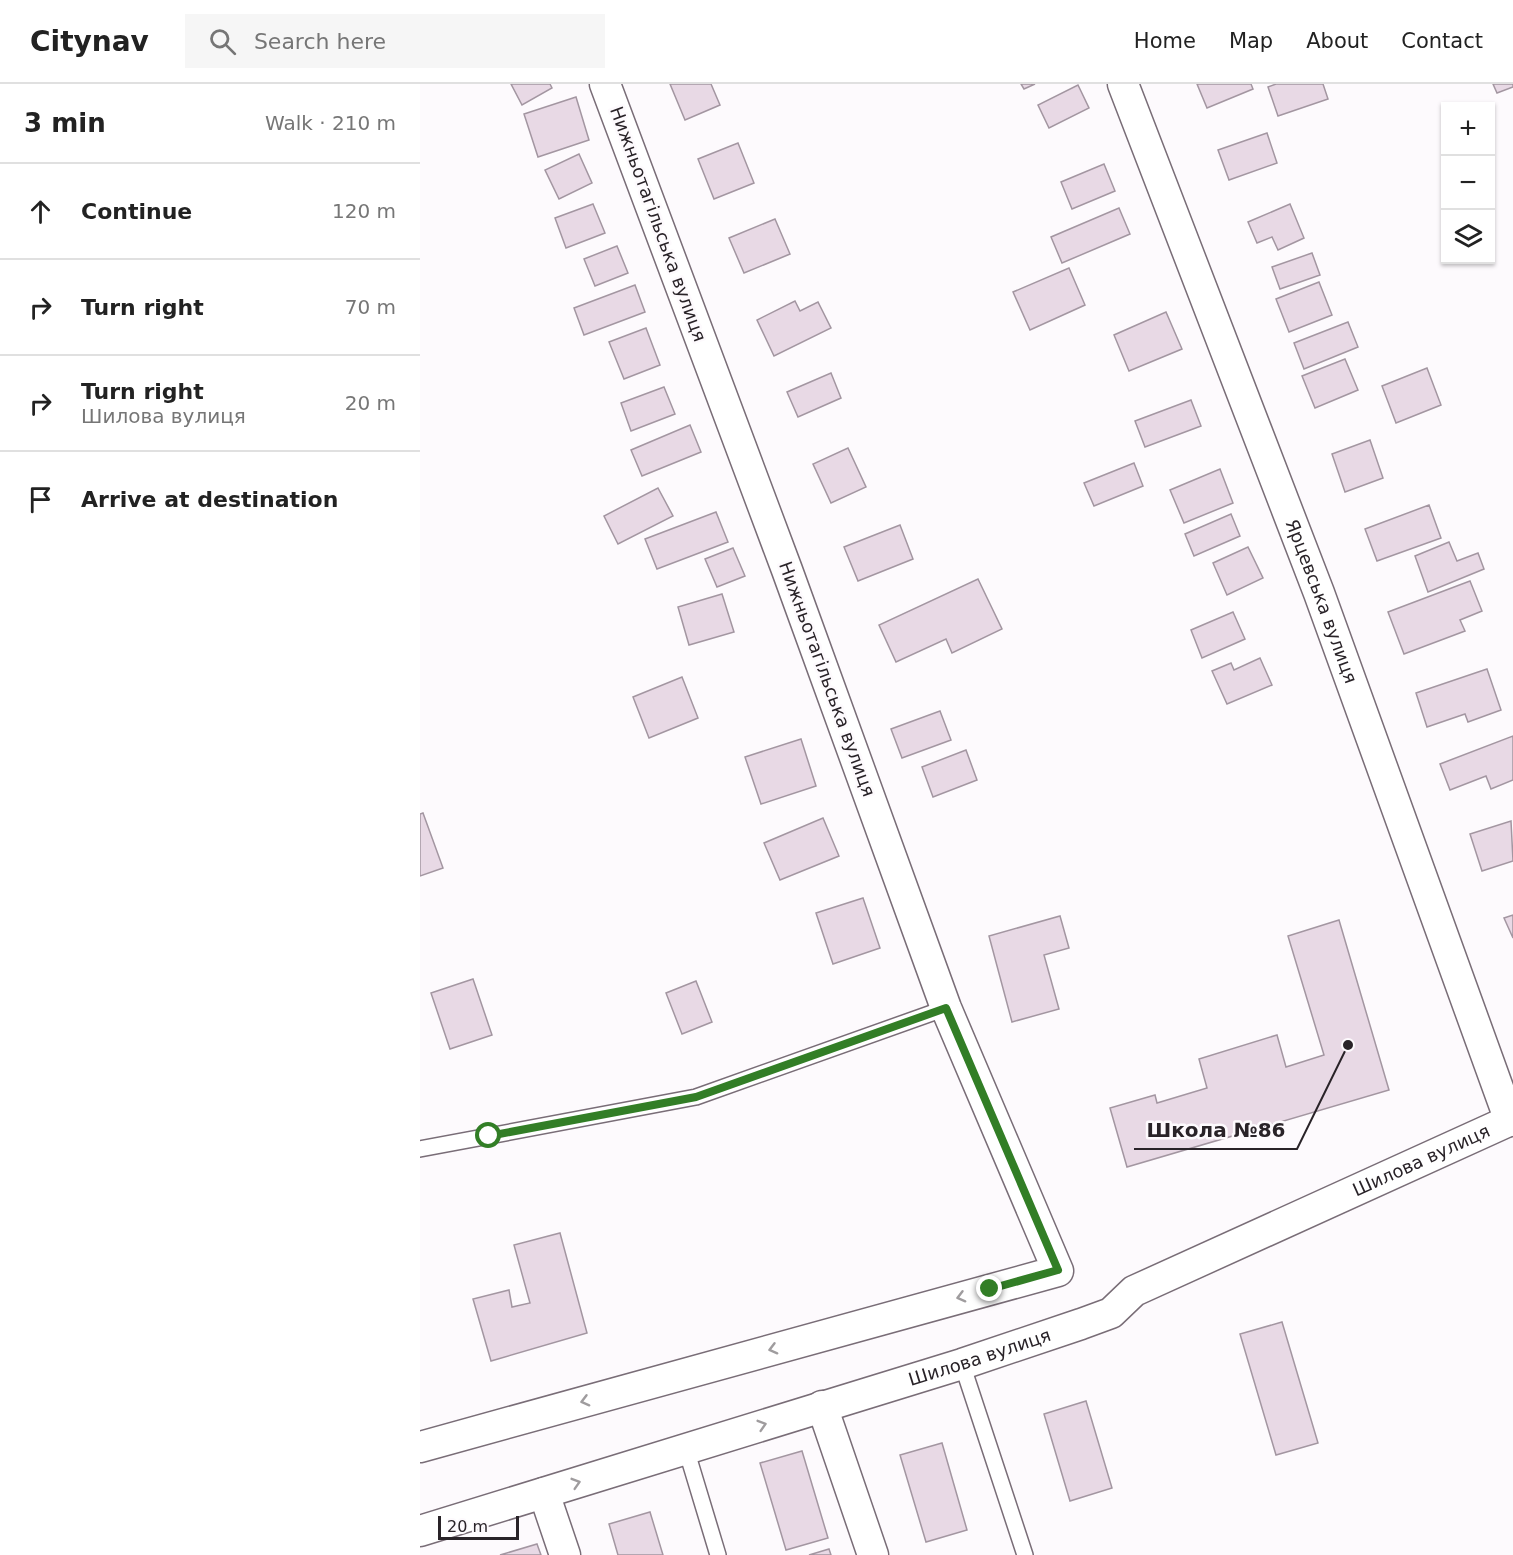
<!DOCTYPE html>
<meta charset="utf-8">
<style>
body{margin:0;font-family:"DejaVu Sans",sans-serif;background:#f6f6f6;color:#222}
.controls{position:absolute;right:18px;top:18px;display:grid;overflow:hidden;border-radius:0px;box-shadow:0 2px 4px #0004}
.controls button{width:54px;height:54px;display:grid;place-items:center;padding:0;border:0;border-bottom:2px solid #e0e0e0;background:#fff;color:#222;font:30px sans-serif}
.scale{position:absolute;left:18px;bottom:15px;width:81px;box-sizing:border-box;padding-left:6px;border:3px solid #292328;border-top:0;font-size:16px;line-height:21px;white-space:nowrap;color:#292328;-webkit-text-stroke:4px #fdfafd;paint-order:stroke}
.stop{position:absolute;width:18px;height:18px;margin:-14px;border:4px solid #327e26;border-radius:50%;background:#fff}
.stop.end{background:#327e26;border-color:#fff;box-shadow:0 2px 6px #0008}
.list{margin:0;padding:0;list-style:none}
h2{display:flex;justify-content:space-between;align-items:center;height:78px;margin:0;padding:0 24px;font-size:26px}
h2 small{font-size:20px;font-weight:400;color:#767676}
.list li{display:grid;grid-template-columns:39px 1fr auto;gap:18px;align-items:center;box-sizing:border-box;height:96px;padding:0 24px;border-top:2px solid #e0e0e0}
.list b{display:block;font-size:22px;white-space:nowrap}
.list p{margin:0;font-size:20px;white-space:nowrap;color:#767676}
.list em{font-size:20px;font-style:normal;color:#767676}
.icon{flex:none;width:33px;height:33px;fill:none;stroke:currentColor;stroke-width:2;stroke-linecap:round;stroke-linejoin:round}
.map{position:relative;flex:none;width:1093px;height:1471px;overflow:hidden}
header{display:flex;align-items:center;gap:36px;box-sizing:border-box;height:84px;padding:0 30px;background:#fff;border-bottom:2px solid #e0e0e0}
header strong{font-size:28px}
nav{display:flex;gap:33px;margin-inline-start:auto;font-size:21px}
.search{width:420px;height:54px;background:#f6f6f6;display:flex;align-items:center;gap:15px;box-sizing:border-box;padding:0 21px;border-radius:0px;color:#767676;font-size:22px}
main{display:flex}
aside{flex:1;background:#fff}
.map>svg:first-child{display:block}
.building{fill:#e8d9e5;stroke:#a396a1;stroke-width:1.5}
.lines{fill:none;stroke-linecap:round;stroke-linejoin:round}
.lane-casing{stroke:#796d77;stroke-width:18}
.street-casing{stroke:#796d77;stroke-width:33}
.lane{stroke:#fff;stroke-width:15}
.street{stroke:#fff;stroke-width:30}
.oneway{stroke:#9f9c9e}
.route{stroke:#327e26;stroke-width:8}
.labels{text-anchor:middle;stroke-width:5;stroke-linejoin:round;paint-order:stroke}
.street-label{font-size:18px;fill:#292328;stroke:#fdfafd}
.leader{fill:none;stroke:#292328;stroke-width:2}
.callout-dot{fill:#292328;stroke:#fdfafd;stroke-width:2}
.callout-label{font-size:20px;text-anchor:middle;font-weight:bold;fill:#292328;stroke:#fdfafd;stroke-width:5;stroke-linejoin:round;paint-order:stroke}
</style>
<header>
<strong>Citynav</strong>
<div class="search"><svg class="icon" aria-label="search" viewBox="0 0 24 24"><circle cx="10" cy="10" r="6"/><path d="M15 15l6 6"/></svg>Search here</div>
<nav><a>Home</a><a>Map</a><a>About</a><a>Contact</a></nav>
</header>
<main>
<aside>
<h2>3 min<small>Walk · 210 m</small></h2>
<ul class="list">
<li><svg class="icon" aria-label="ahead" viewBox="0 0 24 24"><path d="M12 20V5M6 11l6-6 6 6"/></svg><div><b>Continue</b></div><em>120 m</em></li>
<li><svg class="icon" aria-label="right" viewBox="0 0 24 24"><path d="M7 20v-9h11M14 6l5 5-5 5"/></svg><div><b>Turn right</b></div><em>70 m</em></li>
<li><svg class="icon" aria-label="right" viewBox="0 0 24 24"><path d="M7 20v-9h11M14 6l5 5-5 5"/></svg><div><b>Turn right</b><p>Шилова вулиця</p></div><em>20 m</em></li>
<li><svg class="icon" aria-label="arrive" viewBox="0 0 24 24"><path d="M6 21V4h12l-3 4 3 4H6"/></svg><div><b>Arrive at destination</b></div></li>
</ul>
</aside>
<div class="map">
<svg width="1093" height="1471" viewBox="0 0 1093 1471">
<rect width="100%" height="100%" fill="#fdfafd"/>
<g class="building">
<path d="M91 0H130L132 4 102 21Z"/>
<path d="M250 0H291L300 21 265 36Z"/>
<path d="M601 0H615L604 5Z"/>
<path d="M777 0H831L833 5 787 24Z"/>
<path d="M856 0H903L908 15 858 32 848 3Z"/>
<path d="M1073 0H1093V3L1077 9Z"/>
<path d="M658 1 669 24 629 44 618 21Z"/>
<path d="M156 13 169 56 118 73 104 30Z"/>
<path d="M847 49 857 79 809 96 798 66Z"/>
<path d="M318 59 334 99 294 115 278 75Z"/>
<path d="M159 70 172 99 139 115 125 86Z"/>
<path d="M684 80 695 107 652 125 641 98Z"/>
<path d="M173 120 185 149 146 164 135 134Z"/>
<path d="M870 120 884 154 858 166 852 153 837 159 828 138Z"/>
<path d="M699 124 710 150 642 179 631 153Z"/>
<path d="M355 135 370 170 324 189 309 154Z"/>
<path d="M197 162 208 189 175 202 164 175Z"/>
<path d="M892 169 900 191 860 205 852 183Z"/>
<path d="M649 184 665 221 610 246 593 208Z"/>
<path d="M899 198 912 231 869 248 856 215Z"/>
<path d="M215 201 225 228 164 251 154 224Z"/>
<path d="M375 217 380 227 398 218 411 244 354 272 337 236Z"/>
<path d="M746 228 762 265 709 287 694 251Z"/>
<path d="M928 238 938 263 884 285 874 259Z"/>
<path d="M226 244 240 281 204 295 189 258Z"/>
<path d="M925 275 938 306 895 324 882 292Z"/>
<path d="M1007 284 1021 321 976 339 962 302Z"/>
<path d="M411 289 421 314 378 333 367 308Z"/>
<path d="M244 303 255 330 211 347 201 319Z"/>
<path d="M771 316 781 342 725 363 715 337Z"/>
<path d="M270 341 281 368 222 392 211 366Z"/>
<path d="M950 356 963 394 925 408 912 370Z"/>
<path d="M428 364 446 403 411 419 393 380Z"/>
<path d="M714 379 723 402 674 422 664 399Z"/>
<path d="M800 385 813 419 764 439 750 406Z"/>
<path d="M238 404 253 432 198 460 184 432Z"/>
<path d="M1009 421 1021 454 957 477 945 445Z"/>
<path d="M296 428 308 458 237 485 225 455Z"/>
<path d="M811 430 820 452 774 472 765 450Z"/>
<path d="M480 441 493 475 438 497 424 463Z"/>
<path d="M1029 458 1037 477 1058 469 1064 485 1008 508 995 472Z"/>
<path d="M828 463 843 494 807 511 793 479Z"/>
<path d="M313 464 325 492 297 503 285 475Z"/>
<path d="M558 495 582 545 532 569 526 555 476 578 459 541Z"/>
<path d="M1050 497 1062 527 1040 536 1045 547 984 570 968 528Z"/>
<path d="M302 510 314 548 269 561 258 523Z"/>
<path d="M813 528 825 555 782 574 771 546Z"/>
<path d="M840 574 852 601 807 620 792 587 811 579 814 586Z"/>
<path d="M1067 585 1081 626 1048 638 1045 630 1007 643 996 609Z"/>
<path d="M262 593 278 634 229 654 213 613Z"/>
<path d="M520 627 531 656 482 674 471 645Z"/>
<path d="M1093 652V696L1071 705 1066 692 1030 706 1020 680Z"/>
<path d="M381 655 396 702 341 720 325 673Z"/>
<path d="M546 666 557 696 513 713 502 683Z"/>
<path d="M3 729 23 784 0 792V730Z"/>
<path d="M403 734 419 772 360 796 344 759Z"/>
<path d="M1091 737 1093 777 1062 787 1050 750Z"/>
<path d="M443 814 460 864 413 880 396 829Z"/>
<path d="M1093 831V854L1084 834Z"/>
<path d="M640 832 649 864 624 871 639 925 592 938 569 852Z"/>
<path d="M919 836 969 1006 707 1083 690 1024 735 1011 737 1019 787 1004 779 975 857 951 866 983 904 971 868 852Z"/>
<path d="M53 895 72 951 30 965 11 909Z"/>
<path d="M276 897 292 938 262 950 246 909Z"/>
<path d="M140 1149 167 1249 71 1277 53 1215 89 1206 92 1223 110 1219 94 1161Z"/>
<path d="M862 1238 898 1359 856 1371 820 1250Z"/>
<path d="M666 1317 692 1404 650 1417 624 1330Z"/>
<path d="M522 1359 547 1446 506 1458 480 1371Z"/>
<path d="M382 1367 408 1454 366 1466 340 1379Z"/>
<path d="M230 1428 243 1471H198L189 1440Z"/>
<path d="M117 1460 121 1471H80Z"/>
<path d="M409 1465 411 1471H389Z"/>
</g>
<g class="lines">
<defs>
<g id="lane">
<path d="M0 1065 276 1013 526 924"/>
<path d="M542 1280 605 1471"/>
<path d="M266 1365 298 1471"/>
</g>
<g id="street">
<path id="s1" d="M703 0 899 509 1090 1037"/>
<path d="M402 1322 453 1471"/>
<path d="M0 1363 638 1187 526 924 367 486 185 0"/>
<path d="M124 1409 145 1471"/>
<path id="s2" d="M0 1447 542 1280 661 1240 691 1229 714 1207 1093 1035"/>
</g>
</defs>
<use href="#lane" class="lane-casing"/>
<use href="#street" class="street-casing"/>
<use href="#lane" class="lane"/>
<use href="#street" class="street"/>
</g>
<defs><path id="oneway-chevron" d="M-2-3.5L2.5 0L-2 3.5" fill="none" stroke-width="1.6" stroke-linecap="round" stroke-linejoin="round" transform="scale(1.5)"/></defs>
<g class="oneway">
<use href="#oneway-chevron" transform="translate(541 1213) rotate(165)"/>
<use href="#oneway-chevron" transform="translate(353 1265) rotate(165)"/>
<use href="#oneway-chevron" transform="translate(165 1317) rotate(165)"/>
<use href="#oneway-chevron" transform="translate(342 1341) rotate(-17)"/>
<use href="#oneway-chevron" transform="translate(156 1399) rotate(-17)"/>
</g>
<g class="lines">
<path class="route" d="M69 1052 276 1013 526 924 638 1186 570 1205"/>
</g>
<g class="labels">
<g class="street-label">
<text transform="translate(238 140) rotate(70)" y="6">Нижньотагільська вулиця</text>
<text dy="6" stroke="none"><textPath href="#s1" startOffset="554">Ярцевська вулиця</textPath></text>
<text transform="translate(407 595) rotate(70)" y="6">Нижньотагільська вулиця</text>
<text dy="6" stroke="none"><textPath href="#s2" startOffset="1072">Шилова вулиця</textPath></text>
<text dy="6" stroke="none"><textPath href="#s2" startOffset="586">Шилова вулиця</textPath></text>
</g>
</g>
<path class="leader" d="M928 961L877 1065H714"/>
<circle class="callout-dot" cx="928" cy="961" r="6"/>
<g class="callout-label">
<text x="796" y="1053">Школа №86</text>
</g>
</svg>
<div class="controls">
<button>+</button>
<button>−</button>
<button><svg class="icon" aria-label="layers" viewBox="0 0 24 24"><path d="M12 4l9 5-9 5-9-5zM3 14l9 5 9-5"/></svg></button>
</div>
<div class="scale">20 m</div>
<div class="stop" style="left:69px;top:1052px"></div>
<div class="stop end" style="left:570px;top:1205px"></div>
</div>
</main>
